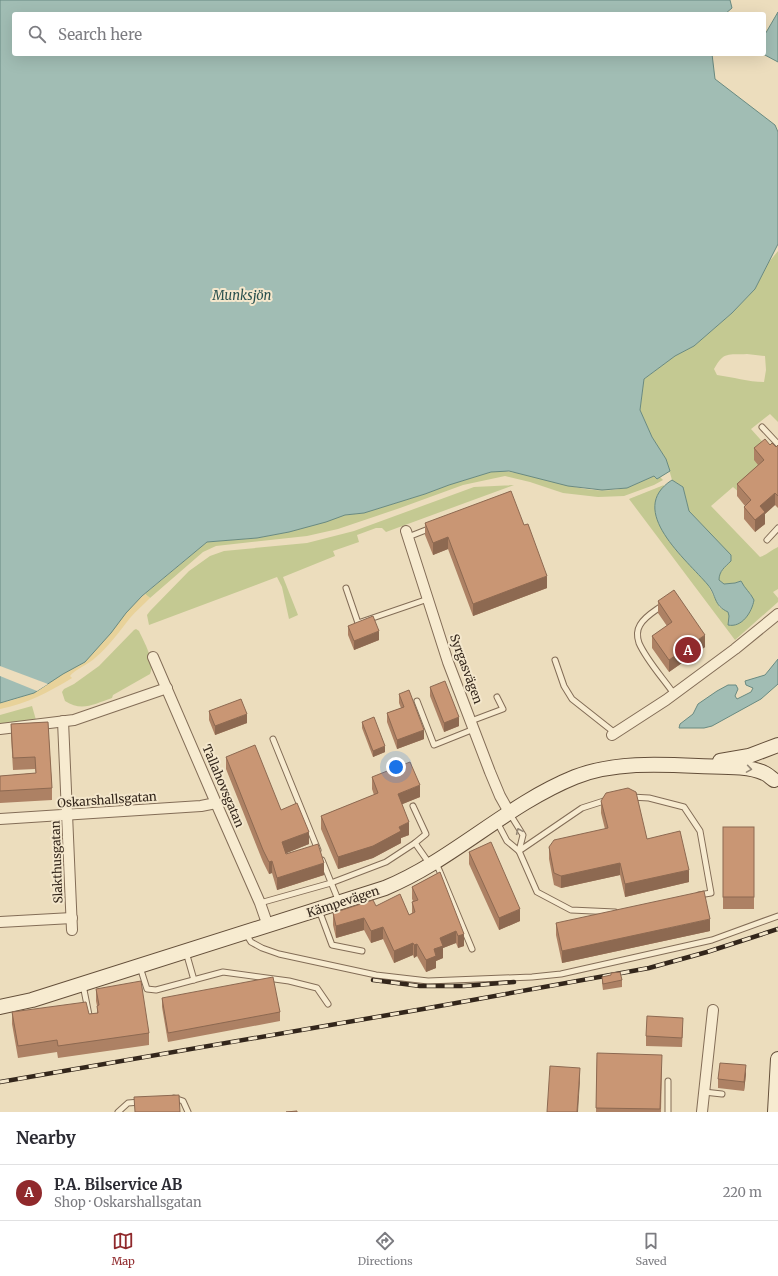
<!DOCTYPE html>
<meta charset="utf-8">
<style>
body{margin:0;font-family:Merriweather,serif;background:#f7f7f7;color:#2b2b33}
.you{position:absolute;left:396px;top:767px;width:14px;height:14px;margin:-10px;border:3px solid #fff;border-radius:50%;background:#1a73e8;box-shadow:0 0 0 6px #1a73e833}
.badge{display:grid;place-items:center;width:26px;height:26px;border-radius:50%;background:#90292c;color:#fff;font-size:13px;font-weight:700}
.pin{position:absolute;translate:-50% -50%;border:2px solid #fff;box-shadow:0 1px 4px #0006}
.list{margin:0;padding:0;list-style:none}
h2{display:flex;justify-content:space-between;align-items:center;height:52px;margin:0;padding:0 16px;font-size:17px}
h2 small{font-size:13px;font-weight:400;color:#7c7c81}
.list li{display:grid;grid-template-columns:26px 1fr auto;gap:12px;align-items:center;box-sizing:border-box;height:56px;padding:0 16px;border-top:1px solid #e1e1e2}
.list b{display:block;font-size:15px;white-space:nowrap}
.list p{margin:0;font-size:13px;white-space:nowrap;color:#7c7c81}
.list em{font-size:13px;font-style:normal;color:#7c7c81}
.icon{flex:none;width:22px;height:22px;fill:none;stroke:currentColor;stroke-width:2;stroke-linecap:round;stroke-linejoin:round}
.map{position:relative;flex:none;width:778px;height:1112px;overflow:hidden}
.search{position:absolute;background:#fff;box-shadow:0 4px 16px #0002;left:12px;right:12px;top:12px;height:44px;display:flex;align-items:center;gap:10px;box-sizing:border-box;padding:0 14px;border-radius:4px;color:#7c7c81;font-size:15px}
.sheet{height:108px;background:#fff}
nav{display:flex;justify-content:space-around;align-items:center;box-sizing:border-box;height:56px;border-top:1px solid #e1e1e2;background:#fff;font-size:11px;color:#7c7c81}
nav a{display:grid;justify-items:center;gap:2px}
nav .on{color:#90292c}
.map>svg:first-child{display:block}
.green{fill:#c4c992;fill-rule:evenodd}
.sand{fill:#e8d29a}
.water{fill:#a1bdb4;stroke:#698a81}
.pier{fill:#ecddbd}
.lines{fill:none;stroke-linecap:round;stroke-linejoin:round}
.lane-casing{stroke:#836d57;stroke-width:7}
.street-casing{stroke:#836d57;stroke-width:12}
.secondary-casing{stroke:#644f3a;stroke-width:16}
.lane{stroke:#f7ebd0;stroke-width:5}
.street{stroke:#f7ebd0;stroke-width:10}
.secondary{stroke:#f7ebd0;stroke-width:14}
.rail-casing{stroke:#33261b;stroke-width:4.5}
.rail{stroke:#f4e7cc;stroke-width:3;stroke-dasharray:9;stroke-linecap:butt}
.wall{fill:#ad8164}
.shaded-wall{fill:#8d6951}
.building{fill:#c99674;stroke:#8d6951}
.oneway{stroke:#958876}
.labels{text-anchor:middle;stroke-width:4;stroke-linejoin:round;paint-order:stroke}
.street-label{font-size:12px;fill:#33261b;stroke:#f4e7cc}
.water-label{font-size:13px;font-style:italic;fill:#2b524f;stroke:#f4e7cc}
</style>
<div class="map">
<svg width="778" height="1112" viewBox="0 0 778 1112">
<rect width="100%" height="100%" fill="#ecddbd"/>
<g class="green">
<path d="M778 251V422L770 414 751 429 768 448 767 469 740 493 733 487 711 506 760 557C767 555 771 550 778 547V589L773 592 778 598V602L735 640 629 499 664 485 659 494 718 604 720 608 728 611 729 616 728 625 751 594 745 589 741 581 735 583 724 584 719 580C719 572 723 569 728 564L723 547 689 511 683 487 672 480 666 459 652 437 640 410 644 379 675 356 694 346 732 313 755 289 769 262ZM747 354 765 356 766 370 764 382C748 382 733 377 717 375L714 369C724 351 728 355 747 354Z"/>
<path d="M500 471C542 473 582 498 625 488 635 486 644 479 654 476L657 479 660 477 663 480 654 485 624 496 598 497 563 493 530 482 505 476 463 485 400 508 338 529 307 536 216 546 203 552 150 598 145 594 207 542 257 538 289 532 345 515 364 513 425 494 449 485 491 472Z"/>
<path d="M514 485 386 532 382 528H376L357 535 359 542 333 551 335 556 283 577 298 615 289 619 282 587 277 577 149 625 147 615 150 611 189 571 210 556 224 551 307 543 354 531 474 487Z"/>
<path d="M136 629 139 631C144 642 156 662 150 674L113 695 112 698C94 704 82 712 65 701L62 692 64 689 74 684 99 666 134 630Z"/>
<path d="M32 706 36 720 0 725V715Z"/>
</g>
<path class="sand" d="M145 594 150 598C144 604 136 611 130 618 119 632 109 646 95 658 89 664 74 670 70 676L72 678C49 692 26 704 0 709V703C63 692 99 634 145 594Z"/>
<g class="water">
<path d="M0 0H730L732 8 725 14H14V54H712L715 79 775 125 778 132V244L755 289 732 313 694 346 675 356 644 379 640 410 652 437 666 459 670 471 657 479 654 476 627 488 602 490 568 486 509 471 491 472 449 485 425 494 364 513 345 515 326 522 289 532 257 538 207 542 142 596 126 613 111 633 85 662 63 674 34 693 0 703Z"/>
<path d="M778 12V62L763 54 764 36Z"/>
<path d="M672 480 683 487 689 511 731 555V561C725 567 719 571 719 580L724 584 735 583 741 581C745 589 750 592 754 600 752 612 742 628 728 625L729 616 728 612C713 605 717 596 708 585 687 560 625 510 672 480Z"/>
<path d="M778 659V684L761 699 712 726 704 728H679L680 724 693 714 698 704 717 691 728 685H736L738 689 735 696 737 699 751 692 753 688 746 685 745 681 765 675Z"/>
</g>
<path class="pier" d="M0 666 48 684 37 691 0 676Z"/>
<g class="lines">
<defs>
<g id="lane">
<path d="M762 427 778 444"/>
<path d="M408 537 431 528"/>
<path d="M767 540 778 528"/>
<path d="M346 588 358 623 428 599"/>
<path d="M663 605C655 611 645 616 640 625 637 630 637 637 639 643 647 661 663 678 674 694"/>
<path d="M555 660 564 686 572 699 615 733"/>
<path d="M417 701 434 745 474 729"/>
<path d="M471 721 503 709 497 697"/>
<path d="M273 739 318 850"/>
<path d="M631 797 649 798 684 807 700 831 711 893 699 895"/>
<path d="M413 806 426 834 415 843"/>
<path d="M510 814 523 835 519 851"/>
<path d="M497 822 507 841 519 851 537 892 571 910 615 912"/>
<path d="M519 851 582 808 607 800"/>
<path d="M322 860 339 902"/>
<path d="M436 863 440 872 472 949"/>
<path d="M260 903 331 883 386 862 415 843 429 863"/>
<path d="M319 910 332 945 362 951"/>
<path d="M246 934 251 942 262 948 279 954 376 975 428 981 532 977 561 974 712 940 778 916"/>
<path d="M186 952 194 980"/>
<path d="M140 967 147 989 156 990 223 972 289 981 317 988 328 1004"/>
<path d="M83 985 90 1020"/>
<path d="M704 1092 722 1094"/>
<path d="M174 1098 183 1101 188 1112"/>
<path d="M118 1112 128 1103 140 1102"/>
<path d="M668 1112V1081"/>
</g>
<g id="street">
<path d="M406 531 448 662 490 772 500 796 509 812"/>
<path d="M153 657 216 803 260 903 268 926"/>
<path d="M63 721 72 930"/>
<path d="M0 729 74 720 167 688"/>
<path d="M612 735 666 700 735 649 778 614"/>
<path d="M0 819 201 806 216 803"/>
<path d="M0 922 72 918"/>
<path d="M702 1112 713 1010"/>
</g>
<g id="secondary">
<path d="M720 761 749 756 778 745"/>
<path d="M0 1007 32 1000 385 888C453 860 506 805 575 777 613 762 658 764 698 766 716 767 748 765 764 773 767 774 770 777 774 780"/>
<path d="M775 1112 778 1059"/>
</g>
</defs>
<use href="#lane" class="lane-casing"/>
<use href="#street" class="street-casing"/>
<use href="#secondary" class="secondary-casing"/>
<use href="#lane" class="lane"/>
<use href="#street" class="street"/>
<use href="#secondary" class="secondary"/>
<defs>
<g id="rail">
<path d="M373 980 420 986H464L514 982"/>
<path d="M0 1082 423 1009 649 968 707 952 778 929"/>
</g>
</defs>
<use href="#rail" class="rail-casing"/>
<use href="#rail" class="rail"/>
</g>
<g class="wall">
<path d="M770 445 776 447 778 445V508L775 505 765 514V524L755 532 744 519V507L745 506 737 496V484L758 465 754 460V448Z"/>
<path d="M425 523 524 525 547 588 473 616 448 549 433 555 425 535Z"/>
<path d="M658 601 705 647 669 672 652 648V636L667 626 658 613Z"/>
<path d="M348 626 379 640 354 650 348 635Z"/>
<path d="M430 687 459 726 444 732 430 696Z"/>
<path d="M399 694 424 739 397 749 387 722V713L401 708 399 703Z"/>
<path d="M209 711 247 723 215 735 209 720Z"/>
<path d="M48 722 52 788V800L0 803V776L36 773 35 769 13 770 11 736V724Z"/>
<path d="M362 722 385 752 373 757 362 728Z"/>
<path d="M226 757 281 810 309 844 286 853V854L324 875 277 890 272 873 269 874 263 862 226 769Z"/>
<path d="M372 777 420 797 402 804 409 835 401 838V843L373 858 338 869 321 829V816L374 795 372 789Z"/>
<path d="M601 801 647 839 689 882 625 897 620 875 561 888 554 885 549 859V847L605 829 601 813Z"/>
<rect x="723" y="827" width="31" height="82"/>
<path d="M469 852 520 921 499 930 469 864Z"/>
<path d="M440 872 464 946 458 948 456 943 443 948V958L436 961V968L426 972 417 956 414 958 413 955 394 963 383 939 371 943 364 930 336 938 333 925V913L376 906 409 915 412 913V902L413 901 412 899V887Z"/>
<path d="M556 923 710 931 562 963 556 935Z"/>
<path d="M611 973 622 980V987L603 990 602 983V977L611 975Z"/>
<path d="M96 989 149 1033V1045L58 1058 57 1052 18 1058 12 1024V1012L89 1014 97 1013V1006L96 1001Z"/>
<path d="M162 998 280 1012V1021L168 1042 162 1007Z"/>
<path d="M683 1027 682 1047 646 1046V1036Z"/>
<path d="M597 1053 662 1067 661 1112H596Z"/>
<path d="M746 1074 744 1091 718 1088V1079Z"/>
</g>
<g class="shaded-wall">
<path d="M775 493V505L765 514V524L755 532V520L760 506Z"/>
<path d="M448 537V549L433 555V543Z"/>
<path d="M547 576V588L473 616V604Z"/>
<path d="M379 631V640L354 650V641Z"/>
<path d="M705 635V647L669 672V660Z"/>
<path d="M247 714V723L215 735V726Z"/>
<path d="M459 717V726L444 732V723Z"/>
<path d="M424 730V739L397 749V740Z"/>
<path d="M385 746V752L373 757V751Z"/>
<path d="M420 785V797L398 806V794Z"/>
<path d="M409 822V835L401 838V843L373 858 338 869V857L399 827Z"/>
<path d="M309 832V844L282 855V842Z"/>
<path d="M272 861V873L269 874V862Z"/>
<path d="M324 863V875L277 890V878Z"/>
<path d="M620 863V875L561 888V876Z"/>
<path d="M689 870V882L625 897V884Z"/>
<path d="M520 909V921L499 930V918Z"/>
<path d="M364 918V930L336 938V926Z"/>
<path d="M710 919V931L562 963V951Z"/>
<path d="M383 927V939L371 943V931Z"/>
<path d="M456 931V943L443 948V958L436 961V968L426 972V960L434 949 440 938Z"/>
<path d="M464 934V946L458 948V936Z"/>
<path d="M413 943V955L394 963V951Z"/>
<path d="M417 944V956L414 958V945Z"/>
<path d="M746 1065V1074L744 1091V1082Z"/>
<path d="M580 1068V1080L578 1112H577Z"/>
</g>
<g class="building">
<path d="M765 439 770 445 772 443 776 447 778 445V496L775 493 760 506 765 512 755 520 744 507 751 500 737 484 764 460 754 448Z"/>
<path d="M511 491 524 525 528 524 547 576 473 604 448 537 433 543 425 523Z"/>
<path d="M674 590 705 635 669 660 652 636 672 622 658 601Z"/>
<path d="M373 616 379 631 354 641 348 626Z"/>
<path d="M445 681 459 717 444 723 430 687Z"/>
<path d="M409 690 424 730 397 740 387 713 404 707 399 694Z"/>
<path d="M241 699 247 714 215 726 209 711Z"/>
<path d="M374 717 385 746 373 751 362 722Z"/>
<path d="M48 722 52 788 0 791V776L36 773 35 757 13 758 11 724Z"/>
<path d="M255 745 281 810 297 803 309 832 282 842 286 854 318 844 324 863 277 878 272 861 269 862 263 850 226 757Z"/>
<path d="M410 762 420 785 398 794 409 822 399 827 401 831 373 846 338 857 321 816 378 793 372 777Z"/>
<path d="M628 788 636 792 647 839 680 831 689 870 625 884 620 863 561 876 554 873 549 847 554 840 608 828 601 801 606 793Z"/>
<rect x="723" y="827" width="31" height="70"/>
<path d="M491 842 520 909 499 918 469 852Z"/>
<path d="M440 872 464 934 458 936 456 931 440 938 443 946 434 949 436 956 426 960 417 944 414 945 413 943 394 951 383 927 371 931 364 918 336 926 333 913 373 900 376 906 400 894 409 915 415 912 412 902 418 900 412 887Z"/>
<path d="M704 891 710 919 562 951 556 923Z"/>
<path d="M620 972 622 980 603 984 602 977 611 975V973Z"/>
<path d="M273 977 280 1012 168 1033 162 998Z"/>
<path d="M141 981 149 1033 58 1046 57 1040 18 1046 12 1012 86 1002 89 1014 98 1013 97 1006 99 1005 96 989Z"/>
<path d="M647 1016 683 1018 682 1038 646 1036Z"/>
<path d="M597 1053 662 1055 660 1109 596 1108Z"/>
<path d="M720 1063 746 1065 744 1082 718 1079Z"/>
<path d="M550 1066 580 1068 577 1112H547Z"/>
<path d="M179 1095 180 1112H135L134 1097Z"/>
<path d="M297 1111V1112H286Z"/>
</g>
<defs><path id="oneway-chevron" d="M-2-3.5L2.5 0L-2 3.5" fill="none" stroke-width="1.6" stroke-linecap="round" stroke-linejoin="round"/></defs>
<g class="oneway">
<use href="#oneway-chevron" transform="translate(749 769) rotate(9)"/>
<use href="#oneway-chevron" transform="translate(519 831) rotate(-114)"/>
</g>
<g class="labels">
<g class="street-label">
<text transform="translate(466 669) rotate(70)" y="4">Syrgasvägen</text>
<text transform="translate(223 786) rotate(67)" y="4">Tallahovsgatan</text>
<text transform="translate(107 800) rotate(-4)" y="4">Oskarshallsgatan</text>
<text transform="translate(57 862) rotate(-92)" y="4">Slakthusgatan</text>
<text transform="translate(343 902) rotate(-18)" y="4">Kämpevägen</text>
</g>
<g class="water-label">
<text x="242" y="300">Munksjön</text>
</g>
</g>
</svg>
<div class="you"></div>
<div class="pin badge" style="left:688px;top:650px">A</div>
<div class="search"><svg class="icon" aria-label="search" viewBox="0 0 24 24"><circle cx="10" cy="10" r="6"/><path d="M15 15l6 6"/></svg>Search here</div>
</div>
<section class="sheet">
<h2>Nearby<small></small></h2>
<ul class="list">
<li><span class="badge">A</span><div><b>P.A. Bilservice AB</b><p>Shop · Oskarshallsgatan</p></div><em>220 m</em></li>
</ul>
</section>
<nav>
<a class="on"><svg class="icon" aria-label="map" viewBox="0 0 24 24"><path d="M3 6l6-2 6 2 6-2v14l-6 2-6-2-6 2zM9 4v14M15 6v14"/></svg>Map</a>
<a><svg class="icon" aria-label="directions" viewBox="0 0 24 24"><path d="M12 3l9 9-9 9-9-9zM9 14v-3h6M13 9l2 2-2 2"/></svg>Directions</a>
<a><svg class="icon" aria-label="saved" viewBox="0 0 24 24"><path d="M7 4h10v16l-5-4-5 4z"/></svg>Saved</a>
</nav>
